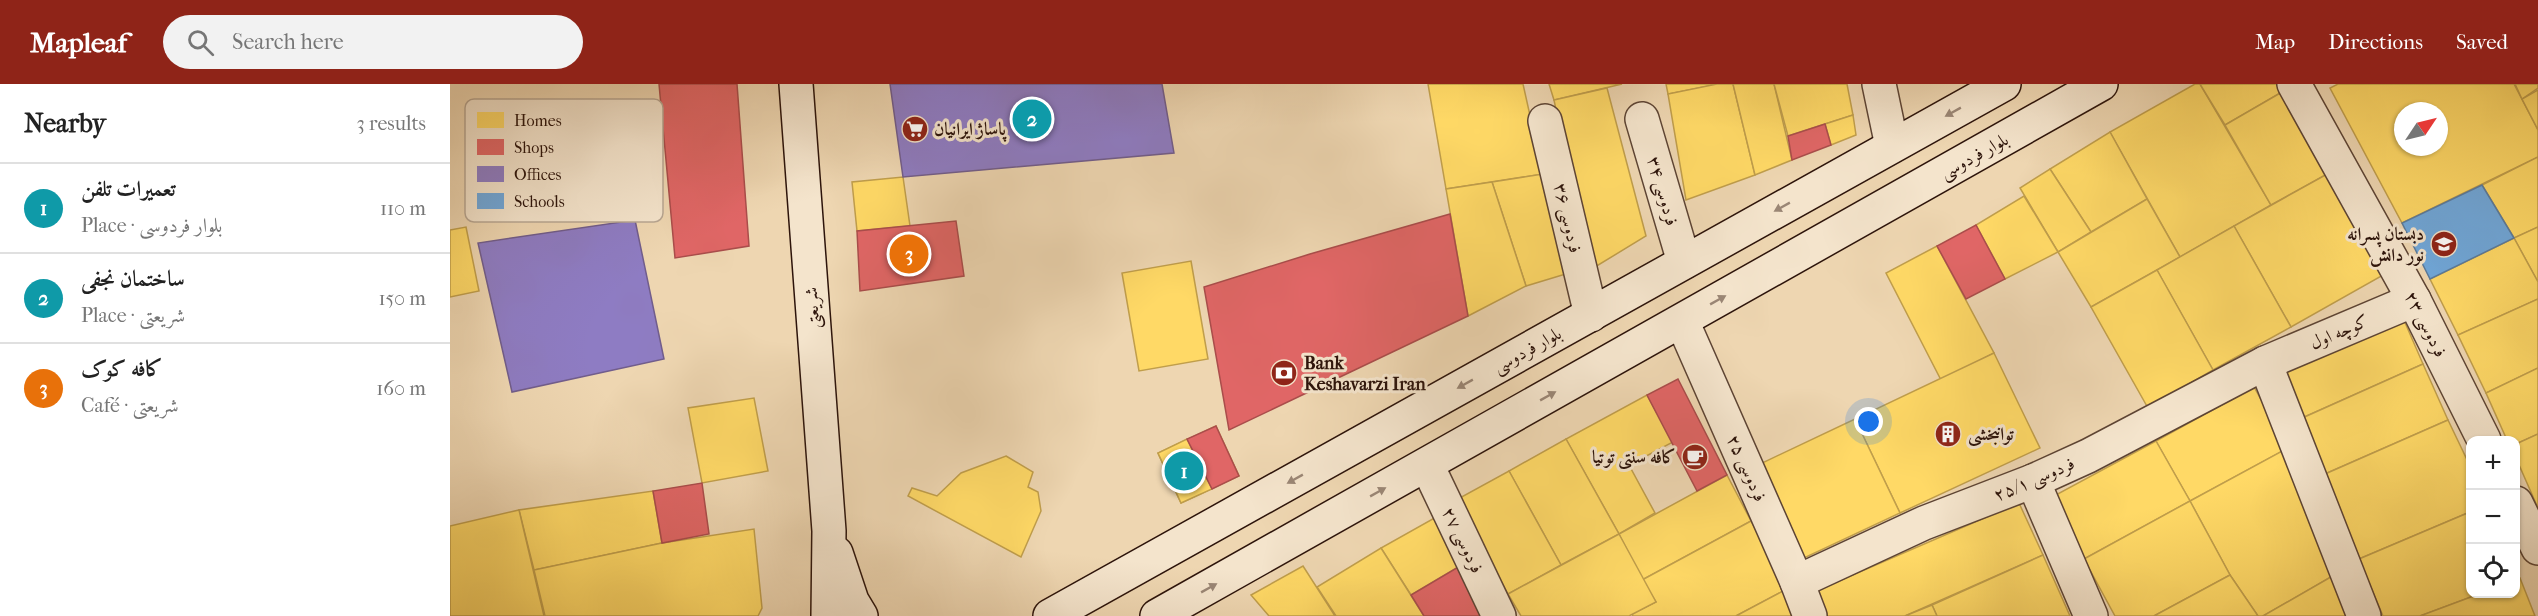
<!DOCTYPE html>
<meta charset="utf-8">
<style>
body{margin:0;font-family:"IM FELL French Canon",Amiri,serif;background:#f2f2f2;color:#222}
.controls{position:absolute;right:18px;bottom:18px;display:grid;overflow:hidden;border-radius:12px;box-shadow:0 2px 4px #0004}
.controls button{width:54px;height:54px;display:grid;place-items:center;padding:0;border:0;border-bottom:2px solid #e0e0e0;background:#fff;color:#222;font:30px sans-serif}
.compass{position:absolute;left:1944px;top:18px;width:54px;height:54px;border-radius:50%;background:#fff;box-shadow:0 2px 4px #0004;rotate:55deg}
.you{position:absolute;left:1419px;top:338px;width:21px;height:21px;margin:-15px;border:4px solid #fff;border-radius:50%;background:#1a73e8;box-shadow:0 0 0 9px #1a73e833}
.badge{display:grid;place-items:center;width:39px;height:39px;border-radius:50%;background:#8f2418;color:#fff;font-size:20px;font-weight:700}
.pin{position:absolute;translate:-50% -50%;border:3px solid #fff;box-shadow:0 2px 6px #0006}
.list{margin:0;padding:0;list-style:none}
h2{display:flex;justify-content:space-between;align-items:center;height:78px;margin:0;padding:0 24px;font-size:26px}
h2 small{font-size:20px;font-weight:400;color:#767676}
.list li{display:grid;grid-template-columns:39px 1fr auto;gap:18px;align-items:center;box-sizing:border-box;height:90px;padding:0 24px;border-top:2px solid #e0e0e0}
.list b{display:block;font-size:22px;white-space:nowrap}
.list p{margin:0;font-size:20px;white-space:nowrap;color:#767676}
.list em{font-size:20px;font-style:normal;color:#767676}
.icon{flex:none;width:33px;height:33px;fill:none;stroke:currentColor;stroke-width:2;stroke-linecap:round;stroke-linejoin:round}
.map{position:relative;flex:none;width:2088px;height:532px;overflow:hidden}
header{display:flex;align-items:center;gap:36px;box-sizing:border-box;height:84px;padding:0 30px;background:#8f2418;color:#fff}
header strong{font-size:28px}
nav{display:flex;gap:33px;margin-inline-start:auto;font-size:21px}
.search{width:420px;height:54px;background:#f2f2f2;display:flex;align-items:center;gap:15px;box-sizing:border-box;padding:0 21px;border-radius:33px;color:#767676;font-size:22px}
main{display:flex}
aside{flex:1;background:#fff}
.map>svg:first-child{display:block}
.homes{fill:#ffd966;stroke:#c09e4b;stroke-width:1.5;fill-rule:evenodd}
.shops{fill:#e06666;stroke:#aa4d4b;stroke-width:1.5}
.offices{fill:#8e7cc3;stroke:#715d8c;stroke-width:1.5}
.schools{fill:#6fa8dc;stroke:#5b7c9d;stroke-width:1.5}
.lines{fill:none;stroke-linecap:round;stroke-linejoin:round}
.minor-casing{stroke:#5d4434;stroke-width:36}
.secondary-casing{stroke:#2d140b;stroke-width:36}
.minor{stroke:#f4e4cc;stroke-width:33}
.secondary{stroke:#f4e4cc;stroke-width:33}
.oneway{fill:#9a8675}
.labels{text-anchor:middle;stroke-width:6;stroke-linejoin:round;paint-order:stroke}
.poi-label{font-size:18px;font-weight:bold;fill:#2d140b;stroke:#f4e4cc;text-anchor:start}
.street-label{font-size:18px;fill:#2d140b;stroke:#f4e4cc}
.key{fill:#f4e4cc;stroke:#b8a692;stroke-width:1.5}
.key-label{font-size:16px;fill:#2d140b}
</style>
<header>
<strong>Mapleaf</strong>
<div class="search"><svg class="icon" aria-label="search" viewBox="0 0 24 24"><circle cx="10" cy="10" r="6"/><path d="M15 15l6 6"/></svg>Search here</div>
<nav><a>Map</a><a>Directions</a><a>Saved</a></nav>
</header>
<main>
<aside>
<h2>Nearby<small>3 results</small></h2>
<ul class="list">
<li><span class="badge" style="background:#0f9aa8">1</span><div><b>تعمیرات تلفن</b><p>Place · بلوار فردوسی</p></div><em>110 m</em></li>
<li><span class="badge" style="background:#0f9aa8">2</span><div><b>ساختمان نجفی</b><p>Place · شریعتی</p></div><em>150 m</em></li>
<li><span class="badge" style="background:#e8710a">3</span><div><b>کافه کوک</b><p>Café · شریعتی</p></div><em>160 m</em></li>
</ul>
</aside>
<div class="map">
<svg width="2088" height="532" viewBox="0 0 2088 532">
<rect width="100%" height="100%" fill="#eed6b1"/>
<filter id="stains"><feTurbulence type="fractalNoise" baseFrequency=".00333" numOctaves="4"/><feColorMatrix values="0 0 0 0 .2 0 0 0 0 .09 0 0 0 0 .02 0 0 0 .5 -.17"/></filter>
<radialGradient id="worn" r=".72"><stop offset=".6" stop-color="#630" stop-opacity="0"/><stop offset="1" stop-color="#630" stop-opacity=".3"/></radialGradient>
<g class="homes">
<path d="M978 0H1073L1093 90 996 105Z"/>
<path d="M1099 0H1172L1104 16Z"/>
<path d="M1216 0H1264V1L1218 10Z"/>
<path d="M1283 0 1305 91 1236 116 1218 10 1267 0Z"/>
<path d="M1283 0H1324L1342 76 1305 91Z"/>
<path d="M1324 0H1397L1403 31 1338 52Z"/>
<path d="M1745 0H1750L1821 121 1730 173 1660 48Z"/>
<path d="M1750 0H1828L1832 8 1775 41Z"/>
<path d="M1888 0H2064L2088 46V73L1952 139 1880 4ZM1953 27H1989V63H1953Z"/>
<path d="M2065 0H2088V4L2072 15Z"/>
<path d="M1157 4 1196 152 1140 186 1104 16Z"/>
<path d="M2088 6V46L2072 15Z"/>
<path d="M1832 8 1879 89 1821 121 1775 41Z"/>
<path d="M1403 31 1406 51 1381 61 1375 40Z"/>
<path d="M1660 48 1697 115 1641 148 1600 85Z"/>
<path d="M2088 73V143L2064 154 2032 101Z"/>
<path d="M1600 85 1641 148 1608 168 1570 104Z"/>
<path d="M1879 89 1935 190 1841 243 1784 142Z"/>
<path d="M1093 90 1119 189 1076 202 1042 98Z"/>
<path d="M453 93 460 142 407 147 402 98Z"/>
<path d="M1042 98 1076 202 1018 232 996 105Z"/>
<path d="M1574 112 1608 168 1555 195 1526 141Z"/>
<path d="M1697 115 1730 173 1641 223 1608 168Z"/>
<path d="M1784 142 1841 243 1763 286 1707 186Z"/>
<path d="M16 143 29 207 0 213V146Z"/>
<path d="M2088 143V198L2064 154Z"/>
<path d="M2064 154 2088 198V215L2008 251 1980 195Z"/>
<path d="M1487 162 1544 269 1491 296 1436 189Z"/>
<path d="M741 177 758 275 689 287 672 189Z"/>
<path d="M1707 186 1763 286 1698 324 1641 223Z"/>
<path d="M2088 215V284L2036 309 2008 251Z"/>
<path d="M1953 234 1973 280 1850 335 1833 288Z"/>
<path d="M1544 269 1590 364 1450 429 1405 335Z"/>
<path d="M1973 280 1998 336 1875 390 1850 335Z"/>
<path d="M2088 284V350L2066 360V356H2057L2036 309Z"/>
<path d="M1804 303 1838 364 1740 417 1706 357Z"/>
<path d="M1197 311 1223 358 1179 381 1205 429 1169 450 1116 355Z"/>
<path d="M304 314 318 387 252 399 238 324Z"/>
<path d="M1405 335 1450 429 1354 474 1310 380Z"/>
<path d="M1998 336 2020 382V428L1909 475 1875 390Z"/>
<path d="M766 342 789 392 731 419 708 369Z"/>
<path d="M2088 350V424L2066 374V360Z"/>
<path d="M737 355 762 405 731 419 708 369Z"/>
<path d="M1116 355 1169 450 1111 481 1059 387Z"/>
<path d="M1706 357 1740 417 1634 475 1602 413Z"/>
<path d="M1838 364 1886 490 1813 532H1808L1780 491 1740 417Z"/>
<path d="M556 372 583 388 578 403 588 408 591 427 571 473 458 412 462 404 487 412 511 389Z"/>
<path d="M1059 387 1111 481 1058 510 1006 416Z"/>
<path d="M1277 391 1301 437 1192 496 1169 450Z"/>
<path d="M203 407 212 459 84 486 69 426Z"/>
<path d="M1740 417 1780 491 1704 532H1665L1634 475Z"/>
<path d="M1569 419 1593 471 1455 532H1371L1361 509Z"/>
<path d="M69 426 94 532H0V442Z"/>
<path d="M2020 428V510H2029L1970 532H1933L1909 475Z"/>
<path d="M988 432 1015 479 961 511 931 464Z"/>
<path d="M1301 437 1337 505 1286 532H1183L1182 530 1206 518 1192 496Z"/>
<path d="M304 445 312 524 308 532H95L84 486 212 459Z"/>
<path d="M1169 450 1206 518 1179 532H1071L1058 510Z"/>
<path d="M931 464 974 532H886L867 503Z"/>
<path d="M1593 471 1620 532H1487L1482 521Z"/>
<path d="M853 482 885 532H819L801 511Z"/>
<path d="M1886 490 1899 532H1813Z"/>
<path d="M1780 491 1808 532H1704Z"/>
<path d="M2070 494 2085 532H1970L2029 510H2066V496Z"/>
<path d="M1337 505 1351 532H1286Z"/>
<path d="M1482 521 1487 532H1455Z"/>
</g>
<g class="shops">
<path d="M209 0H287L299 162 225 174Z"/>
<path d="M1375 40 1381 61 1342 76 1338 52Z"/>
<path d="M1000 130 1018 232 779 346 754 203 860 170Z"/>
<path d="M506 137 514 192 410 207 407 147Z"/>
<path d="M1526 141 1555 195 1516 215 1487 162Z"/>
<path d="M1228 295 1277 391 1247 407 1197 311Z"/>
<path d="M766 342 789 392 762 405 737 355Z"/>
<path d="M252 399 259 450 212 459 203 407Z"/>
<path d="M1015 479 1037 528 1029 532H974L961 511Z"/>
</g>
<g class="offices">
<path d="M440 0H712L724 69 453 93Z"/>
<path d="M185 136 214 275 62 308 28 159Z"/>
</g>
<path class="schools" d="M2032 101 2064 154 1980 195 1952 139Z"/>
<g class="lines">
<defs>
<g id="minor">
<path d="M1429 0 1442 62"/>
<path d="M1844 0 1964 216 2034 356"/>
<path d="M1192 35 1234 178"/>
<path d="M1095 37 1141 231"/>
<path d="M1232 237 1347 498 1360 532"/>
<path d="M1815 279 1914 532"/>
<path d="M977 381 1049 532"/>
<path d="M1583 397 1641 532"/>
<path d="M2066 419 2088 464"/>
<path d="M1347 498 1474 439 1583 397 1638 372 1815 279 1964 216"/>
</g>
<g id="secondary">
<path d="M346 0 379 447 378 532"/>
<path d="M386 469 402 517 411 532"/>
<path d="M600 532 1554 0"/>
<path d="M707 532 1651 0"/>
</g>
</defs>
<use href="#minor" class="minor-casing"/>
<use href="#secondary" class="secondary-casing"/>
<use href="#minor" class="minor"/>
<use href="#secondary" class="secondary"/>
</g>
<defs><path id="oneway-solid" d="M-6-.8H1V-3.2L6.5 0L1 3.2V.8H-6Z" transform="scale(1.5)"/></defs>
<g class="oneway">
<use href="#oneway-solid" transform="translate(1503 28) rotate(151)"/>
<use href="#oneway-solid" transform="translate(1332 123) rotate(151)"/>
<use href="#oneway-solid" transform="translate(1268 216) rotate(-29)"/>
<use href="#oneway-solid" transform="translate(1015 300) rotate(151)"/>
<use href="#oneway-solid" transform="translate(1098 312) rotate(-29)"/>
<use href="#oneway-solid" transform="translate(845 395) rotate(151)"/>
<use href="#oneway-solid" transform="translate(928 408) rotate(-29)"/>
<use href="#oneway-solid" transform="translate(759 504) rotate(-29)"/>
</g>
<defs>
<symbol id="supermarket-disc" viewBox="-11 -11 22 22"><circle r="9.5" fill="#8f2418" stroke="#f4e4cc"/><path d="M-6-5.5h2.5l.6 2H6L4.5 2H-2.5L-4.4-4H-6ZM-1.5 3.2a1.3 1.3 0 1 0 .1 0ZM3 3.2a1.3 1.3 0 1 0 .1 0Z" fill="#fff"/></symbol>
<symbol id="school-disc" viewBox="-11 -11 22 22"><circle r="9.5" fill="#8f2418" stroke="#f4e4cc"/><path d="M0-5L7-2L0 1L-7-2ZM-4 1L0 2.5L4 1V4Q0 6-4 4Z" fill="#fff"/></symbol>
<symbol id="bank-disc" viewBox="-11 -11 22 22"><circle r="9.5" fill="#8f2418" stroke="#f4e4cc"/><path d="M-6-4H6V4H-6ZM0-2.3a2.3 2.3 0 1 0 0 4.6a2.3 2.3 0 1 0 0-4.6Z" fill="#fff"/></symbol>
<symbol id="building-disc" viewBox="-11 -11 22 22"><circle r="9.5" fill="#8f2418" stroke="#f4e4cc"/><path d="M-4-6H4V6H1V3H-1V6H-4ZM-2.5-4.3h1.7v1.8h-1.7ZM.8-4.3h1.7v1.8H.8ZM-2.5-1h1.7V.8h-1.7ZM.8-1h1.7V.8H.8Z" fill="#fff"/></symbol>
<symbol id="cafe-disc" viewBox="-11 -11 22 22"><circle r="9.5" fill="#8f2418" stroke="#f4e4cc"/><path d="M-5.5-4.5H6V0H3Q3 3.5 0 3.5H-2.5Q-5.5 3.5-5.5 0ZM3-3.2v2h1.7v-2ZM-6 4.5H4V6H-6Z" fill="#fff"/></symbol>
</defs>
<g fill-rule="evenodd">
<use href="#supermarket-disc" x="450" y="30" width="30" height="30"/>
<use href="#school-disc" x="1979" y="145" width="30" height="30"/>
<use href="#bank-disc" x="819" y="274" width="30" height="30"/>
<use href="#building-disc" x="1483" y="335" width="30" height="30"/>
<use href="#cafe-disc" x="1230" y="358" width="30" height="30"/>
</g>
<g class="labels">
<g class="poi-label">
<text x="484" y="51">پاساژ ایرانیان</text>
<text x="1974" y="156" text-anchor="end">دبستان پسرانه<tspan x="1974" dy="21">نور دانش</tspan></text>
<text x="854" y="285">Bank<tspan x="854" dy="21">Keshavarzi Iran</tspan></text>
<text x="1518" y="356">توانبخشی</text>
<text x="1226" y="379" text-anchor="end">کافه سنتی توتیا</text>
</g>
<g class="street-label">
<text transform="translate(1524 72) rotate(-29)" y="6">بلوار فردوسی</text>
<text transform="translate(1213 107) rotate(74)" y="6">فردوسی ۳۴</text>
<text transform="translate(1118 134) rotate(77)" y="6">فردوسی ۳۶</text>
<text transform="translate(362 224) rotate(-94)" y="6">شریعتی</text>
<text transform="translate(1976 240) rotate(63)" y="6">فردوسی ۲۳</text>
<text transform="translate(1889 248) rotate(-23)" y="6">کوچه اول</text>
<text transform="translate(1077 266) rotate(-29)" y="6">بلوار فردوسی</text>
<text transform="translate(1297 384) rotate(66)" y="6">فردوسی ۲۵</text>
<text transform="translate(1584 395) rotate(-23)" y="6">فردوسی ۲۵/۱</text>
<text transform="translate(1013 456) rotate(64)" y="6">فردوسی ۲۷</text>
</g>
</g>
<rect x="15" y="15" width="198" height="123" rx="9" class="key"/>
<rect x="27" y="28" width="27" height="16" fill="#ffd966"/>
<rect x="27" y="55" width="27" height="16" fill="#e06666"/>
<rect x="27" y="82" width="27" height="16" fill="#8e7cc3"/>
<rect x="27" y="109" width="27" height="16" fill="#6fa8dc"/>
<g class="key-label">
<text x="64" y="42">Homes</text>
<text x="64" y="69">Shops</text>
<text x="64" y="96">Offices</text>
<text x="64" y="123">Schools</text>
</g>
<rect width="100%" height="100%" filter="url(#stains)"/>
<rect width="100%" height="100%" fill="url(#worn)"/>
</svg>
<div class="controls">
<button>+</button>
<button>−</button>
<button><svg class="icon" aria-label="locate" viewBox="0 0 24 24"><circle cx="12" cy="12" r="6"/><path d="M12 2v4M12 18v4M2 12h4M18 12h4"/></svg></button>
</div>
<svg class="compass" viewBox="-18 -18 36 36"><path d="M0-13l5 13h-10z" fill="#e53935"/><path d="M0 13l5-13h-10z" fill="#767676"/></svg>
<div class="you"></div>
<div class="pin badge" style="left:734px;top:387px;background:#0f9aa8">1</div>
<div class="pin badge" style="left:582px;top:35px;background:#0f9aa8">2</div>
<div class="pin badge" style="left:459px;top:170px;background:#e8710a">3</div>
</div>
</main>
